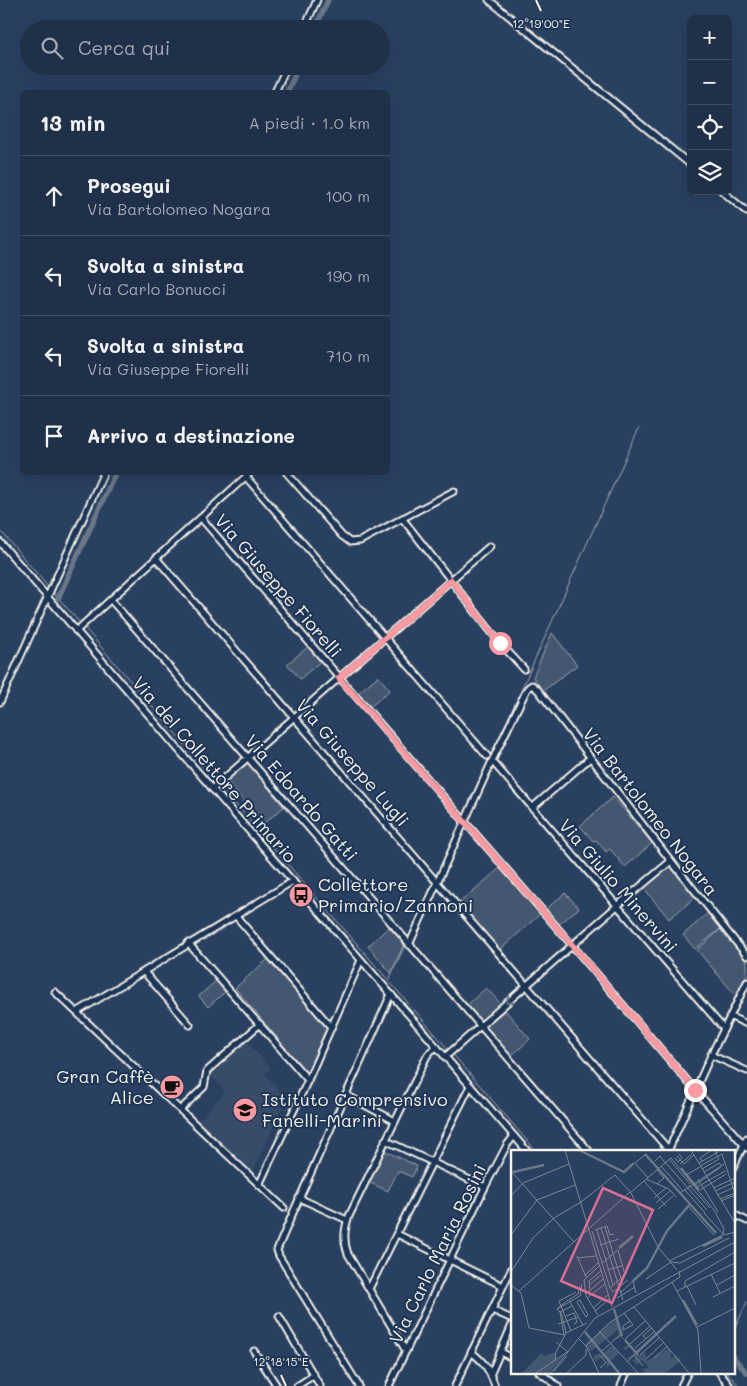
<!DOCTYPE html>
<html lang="it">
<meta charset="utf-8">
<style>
body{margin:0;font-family:Mali,sans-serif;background:#28384f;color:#f1f3f6}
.controls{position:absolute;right:15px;top:15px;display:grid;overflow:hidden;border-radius:8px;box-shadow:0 5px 20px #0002}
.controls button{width:45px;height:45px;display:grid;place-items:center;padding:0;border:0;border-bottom:1px solid #3d4b60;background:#203048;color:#f1f3f6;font:25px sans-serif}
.stop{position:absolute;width:15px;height:15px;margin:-11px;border:4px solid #ff9aa2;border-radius:50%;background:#fff}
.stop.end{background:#ff9aa2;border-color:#fff;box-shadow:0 1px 5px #0008}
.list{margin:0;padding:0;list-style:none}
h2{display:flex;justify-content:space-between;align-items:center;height:65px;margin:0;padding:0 20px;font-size:21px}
h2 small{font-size:16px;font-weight:400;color:#a2a9b4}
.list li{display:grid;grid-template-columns:32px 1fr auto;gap:15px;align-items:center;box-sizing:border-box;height:80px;padding:0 20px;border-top:1px solid #3d4b60}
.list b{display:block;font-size:19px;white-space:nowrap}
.list p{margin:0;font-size:16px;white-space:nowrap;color:#a2a9b4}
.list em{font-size:16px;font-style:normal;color:#a2a9b4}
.icon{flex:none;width:28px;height:28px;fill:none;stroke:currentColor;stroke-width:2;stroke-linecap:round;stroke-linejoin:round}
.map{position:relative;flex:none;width:747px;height:1386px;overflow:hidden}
.search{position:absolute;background:#203048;box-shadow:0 5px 20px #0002;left:20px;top:20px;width:370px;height:55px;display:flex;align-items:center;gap:12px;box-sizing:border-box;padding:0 18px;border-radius:28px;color:#a2a9b4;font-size:19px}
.panel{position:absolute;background:#203048;box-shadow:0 5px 20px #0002;left:20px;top:90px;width:370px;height:385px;border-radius:8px}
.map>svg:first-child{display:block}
.built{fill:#374c69}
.green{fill:#445771;stroke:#9ca4ac}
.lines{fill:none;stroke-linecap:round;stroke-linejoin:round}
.stream{stroke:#a1a8b0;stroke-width:1}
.canal{stroke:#6a788a;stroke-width:5.5}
.minor-casing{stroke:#f4f1e8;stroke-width:9}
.minor{stroke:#1d3557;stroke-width:5}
.oneway{stroke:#68778a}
.route{stroke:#ff9aa2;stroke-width:6}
.ticks{fill:none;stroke:#f4f1e8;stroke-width:2}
.labels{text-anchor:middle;stroke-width:4;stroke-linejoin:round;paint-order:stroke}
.street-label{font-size:18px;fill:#f4f1e8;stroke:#1d3557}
.poi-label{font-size:18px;fill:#f4f1e8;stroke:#1d3557;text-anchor:start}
.inset-river{fill:none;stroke:#6a788a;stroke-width:2.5}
.inset-road{fill:none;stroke:#7b8796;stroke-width:1}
.view{fill:#d66f93;fill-opacity:0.15;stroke:#d66f93;stroke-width:2.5}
.inset-edge{fill:none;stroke:#f4f1e8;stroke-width:2.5}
.ticks-label{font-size:12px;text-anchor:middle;fill:#f4f1e8;stroke:#1d3557;stroke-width:4;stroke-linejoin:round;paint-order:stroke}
</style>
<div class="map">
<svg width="747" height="1386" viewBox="0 0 747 1386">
<rect width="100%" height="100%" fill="#2a4060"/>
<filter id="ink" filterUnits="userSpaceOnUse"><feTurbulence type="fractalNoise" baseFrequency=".02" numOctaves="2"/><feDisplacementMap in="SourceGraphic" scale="10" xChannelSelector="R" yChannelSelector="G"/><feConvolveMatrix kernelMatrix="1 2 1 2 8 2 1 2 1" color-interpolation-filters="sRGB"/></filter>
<g filter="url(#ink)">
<path class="built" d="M247 1042 271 1068 265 1074 286 1098 252 1174 198 1121 225 1092 210 1074Z"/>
<g class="green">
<path d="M552 633 577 665 543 691 533 677Z"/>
<path d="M309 646 321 661 300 679 287 664Z"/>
<path d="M378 676 390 690 370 707 358 693Z"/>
<path d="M247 762 284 807 263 824 226 780Z"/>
<path d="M613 797 652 843 625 867 610 849 606 852 596 840 593 841 580 826Z"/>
<path d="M670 865 697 896 669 919 643 887Z"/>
<path d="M500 868 540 914 499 951 459 903Z"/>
<path d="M565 893 579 908 558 925 545 910Z"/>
<path d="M708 913 720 929 695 949 683 935Z"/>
<path d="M389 927 404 944 391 973 368 946Z"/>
<path d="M721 929 747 962V976L737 997 697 950Z"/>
<path d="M268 959 327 1027 307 1073 235 988Z"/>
<path d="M216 981 225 992 208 1007 199 996Z"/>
<path d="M486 988 501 1004 480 1022 466 1006Z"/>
<path d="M505 1010 530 1039 510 1057 484 1028Z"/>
<path d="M383 1150 417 1166 412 1177 398 1171 388 1191 368 1182Z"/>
</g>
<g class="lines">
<g class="stream">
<path d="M0 530 50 589"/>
<path d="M53 592 81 624"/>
<path d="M84 627 217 782"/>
<path d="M219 785 449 1050"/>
<path d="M464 817 639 428"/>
<path d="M436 878 462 821"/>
<path d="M408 940 434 882"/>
<path d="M389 980 406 943"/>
<path d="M452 1053 536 1151"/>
<path d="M733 1332 747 1302"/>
<path d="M727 1372 739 1386"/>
</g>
<g class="canal">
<path d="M315 29 328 0"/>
<path d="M287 92 299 66"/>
<path d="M58 598 116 472"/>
<path d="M733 1357 747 1373"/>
</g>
<defs>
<g id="minor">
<path d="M489 0 691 165"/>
<path d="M304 29 317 0"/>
<path d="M275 92 287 66"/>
<path d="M722 191 747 212"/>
<path d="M286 472 342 536 350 542 360 541 454 491"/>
<path d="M246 477 487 756"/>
<path d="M201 518 572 945 695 1090 747 1148"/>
<path d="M402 518 500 643 524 669"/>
<path d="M0 542 184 756 527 1151"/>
<path d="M156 558 668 1149"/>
<path d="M111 600 589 1151"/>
<path d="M76 631 251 472"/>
<path d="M0 702 104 472"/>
<path d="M492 761 724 1029"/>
<path d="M212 789 490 546"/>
<path d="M532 808 590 758"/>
<path d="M236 916 331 1027"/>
<path d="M188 943 308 1080"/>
<path d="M409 945 492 761 527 689 530 686 532 685 538 690 671 861 747 956"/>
<path d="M144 972 190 1025"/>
<path d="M55 992 284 1208"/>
<path d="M77 1012 293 881"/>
<path d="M731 1017 747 1024"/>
<path d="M711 1055 747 1071"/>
<path d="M445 1057 617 906 671 861"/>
<path d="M346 1095 395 1121"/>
<path d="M180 1110 204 1087 207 1071 260 1024"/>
<path d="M385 1140 485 1187"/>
<path d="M668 1151 711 1055 747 982"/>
<path d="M733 1168 747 1138"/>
<path d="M259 1185 308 1080 361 960"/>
<path d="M299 1198 347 1220"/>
<path d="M733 1214 747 1221"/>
<path d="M397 1234 503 1286"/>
<path d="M369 1289 470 1086"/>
<path d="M492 1310 512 1319"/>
<path d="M279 1316 320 1386"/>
<path d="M254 1351 277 1386"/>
<path d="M406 1351 348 1254C343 1241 344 1229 349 1216L427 1056 431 1051 437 1047"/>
<path d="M471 1352C485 1362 489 1370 495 1386"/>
<path d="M501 1352 512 1358"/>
<path d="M539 1372 558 1386"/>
<path d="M719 1372 730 1386"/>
<path d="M491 1373 512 1325"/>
<path d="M297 1386 314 1375"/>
<path d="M359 1386 279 1256 277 1250 292 1215 391 994"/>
<path d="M389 1386 485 1187 507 1145 514 1136"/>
<path d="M455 1386 512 1268"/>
<path d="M621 1386 627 1372"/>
<path d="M681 1386 688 1372"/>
</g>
</defs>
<use href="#minor" class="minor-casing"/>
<use href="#minor" class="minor"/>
</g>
<defs><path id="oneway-chevron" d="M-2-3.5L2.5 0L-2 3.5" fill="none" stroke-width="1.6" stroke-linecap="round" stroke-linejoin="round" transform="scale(1.25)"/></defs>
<use class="oneway" href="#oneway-chevron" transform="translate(509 1001) rotate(138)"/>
</g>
<g class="lines" filter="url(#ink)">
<path class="route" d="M500 643 451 580 339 678 572 945 695 1090"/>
</g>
<path class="ticks" d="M536 0 541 11M281 1375 286 1386"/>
<defs>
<symbol id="bus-disc" viewBox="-11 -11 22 22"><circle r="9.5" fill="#ff9aa2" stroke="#1d3557"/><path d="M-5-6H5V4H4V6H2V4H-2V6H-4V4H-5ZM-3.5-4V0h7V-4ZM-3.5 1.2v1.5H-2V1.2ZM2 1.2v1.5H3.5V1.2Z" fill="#111"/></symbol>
<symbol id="cafe-disc" viewBox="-11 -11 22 22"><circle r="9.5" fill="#ff9aa2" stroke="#1d3557"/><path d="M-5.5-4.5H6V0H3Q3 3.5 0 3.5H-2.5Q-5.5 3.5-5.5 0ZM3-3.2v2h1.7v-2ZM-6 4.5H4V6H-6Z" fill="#111"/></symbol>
<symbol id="school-disc" viewBox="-11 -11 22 22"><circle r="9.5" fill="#ff9aa2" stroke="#1d3557"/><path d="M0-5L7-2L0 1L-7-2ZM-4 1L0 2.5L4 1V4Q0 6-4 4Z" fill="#111"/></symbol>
</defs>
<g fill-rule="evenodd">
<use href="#bus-disc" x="287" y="881" width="28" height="28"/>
<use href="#cafe-disc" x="158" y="1073" width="28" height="28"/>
<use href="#school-disc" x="231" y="1096" width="28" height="28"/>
</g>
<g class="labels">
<g class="street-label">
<text transform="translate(278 586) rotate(49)" y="6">Via Giuseppe Fiorelli</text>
<text transform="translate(352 763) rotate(49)" y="6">Via Giuseppe Lugli</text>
<text transform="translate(214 770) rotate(49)" y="6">Via del Collettore Primario</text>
<text transform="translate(301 798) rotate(49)" y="6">Via Edoardo Gatti</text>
<text transform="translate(650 812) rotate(52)" y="6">Via Bartolomeo Nogara</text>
<text transform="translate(618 886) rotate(49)" y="6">Via Giulio Minervini</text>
<text transform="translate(438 1254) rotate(-64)" y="6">Via Carlo Maria Rosini</text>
</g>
<g class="poi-label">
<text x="318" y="891">Collettore<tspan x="318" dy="21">Primario/Zannoni</tspan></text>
<text x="154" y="1083" text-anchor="end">Gran Caffè<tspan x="154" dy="21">Alice</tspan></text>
<text x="262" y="1106">Istituto Comprensivo<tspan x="262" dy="21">Fanelli-Marini</tspan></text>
</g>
</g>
<g transform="translate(511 1150)">
<rect width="224" height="224" fill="#2a4060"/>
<path d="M105 168 111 186 129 206 134 202 136 211 159 198 160 209 165 205 170 210 155 223H135L131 219 138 218 131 210 126 215 122 211 127 205 115 210 124 202 119 197 114 200 112 198 117 195 110 187 103 190 108 185 107 180 79 202 74 194ZM101 195 108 203 99 212 103 218 100 214 95 219 96 209 90 207 85 212 82 207 86 204 90 206ZM44 202V211L54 204 38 223H11L31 203 33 206Z" fill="#445771"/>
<path d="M160 200 159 207 167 209 151 223H145L140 217Z" fill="#445771"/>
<path class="inset-river" d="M68 0 113 22 123 13M134 4 205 83M170 18 188 40M2 22 33 15M192 96 211 87M108 98 122 86M122 131 136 118 156 81 179 54M172 150 186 175M103 159 111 186M74 182 108 223M114 190 127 205M124 204 165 166"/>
<path class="inset-road" d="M54 0 101 157M180 0 224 73M135 4 124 13 137 28M166 6 173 14 183 5M164 8 167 12 171 8 168 4M158 9 179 34M144 11 149 6 154 13M191 11 189 8 201 0M154 12 196 60M188 13 207 2M169 14 181 4M150 16 172 41M189 16 211 4 224 44M191 19 208 9 203 0M146 20 153 28 146 34M0 21 63 92M193 22 208 13 210 15M175 25 189 17M135 29 158 39 165 47M187 29 207 62M133 31 155 56M178 35 199 58M184 35 210 17M186 37 214 21M202 38 224 28M173 39 194 63M189 40 215 24M204 41 224 32M120 42 160 8 203 60 213 79 212 85M169 43 213 14M206 45 224 37M0 46 12 33 58 14M143 48 155 38M209 49 224 43M210 51 224 45M145 53 159 41M178 57 203 85M147 59 162 46M193 63 213 85 224 82M94 77 102 103M90 78 112 150M84 80 96 76 99 85 103 84M86 80 102 135M81 81 99 138 102 142 117 130M0 85 26 50 64 35M89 95 108 89M102 104 110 128M66 106 75 127M67 108 85 106M158 111 212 85M91 113 107 100 114 125M96 120 111 116M0 122 22 88 43 68 70 52 104 25 120 43 147 97 166 120M200 124 209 143M74 125 87 113M139 126 135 129 160 112 169 113 218 88M161 132 187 180 190 223M0 135 10 143 18 178 54 185M78 135 90 125M206 135 224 125M69 136 67 144 58 150 72 175M176 136 185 155M174 137V131L224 102M99 138 116 123M8 141 119 42M79 141 78 131 90 121M166 141 224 113M109 143 122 131 125 143M75 144 92 129M202 147 224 136M76 148 94 134M106 148 124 137M57 150 46 159 49 162 61 156M69 150 77 165 75 167 66 152ZM123 157 178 223M82 158 97 145M46 159 69 146 71 134M84 161 98 149M49 162 53 185M50 162 55 183M113 163 122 175 112 180V176L119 171M87 165 75 146 73 130 88 116M55 166 63 163 66 172 63 174M47 174 67 167M186 177 224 158M60 181 48 151 65 142M88 181 127 223M68 189 75 196 88 223M114 189 134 171M135 189 132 186 141 178M45 192 57 202M119 194 139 176M75 196 98 173 169 127 168 121M124 198 144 181M91 201 109 185M88 204 95 213 89 218M129 205 149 187M143 208 157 196M135 209 153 192M44 211 45 202 55 183 76 173M116 212 123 205 132 216M43 221 56 206M25 223 56 202M40 223 84 168 224 92M56 223 75 205V199"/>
<path class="view" d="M92 38 142 60 101 153 50 131Z"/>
<rect width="224" height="224" class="inset-edge"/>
</g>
<g class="ticks-label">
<text x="541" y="28">12°19'00"E</text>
<text x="281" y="1366">12°18'15"E</text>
</g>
</svg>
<div class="controls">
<button>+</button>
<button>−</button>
<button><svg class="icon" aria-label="locate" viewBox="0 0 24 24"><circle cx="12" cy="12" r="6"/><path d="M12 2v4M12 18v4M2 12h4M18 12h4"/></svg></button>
<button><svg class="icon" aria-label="layers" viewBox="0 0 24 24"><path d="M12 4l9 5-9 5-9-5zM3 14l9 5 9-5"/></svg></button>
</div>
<div class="stop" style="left:500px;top:643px"></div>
<div class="stop end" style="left:695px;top:1090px"></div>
<div class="search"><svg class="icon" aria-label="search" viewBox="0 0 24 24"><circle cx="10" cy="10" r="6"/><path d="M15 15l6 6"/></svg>Cerca qui</div>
<section class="panel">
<h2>13 min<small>A piedi · 1.0 km</small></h2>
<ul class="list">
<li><svg class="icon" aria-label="ahead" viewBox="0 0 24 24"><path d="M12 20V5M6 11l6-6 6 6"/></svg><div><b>Prosegui</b><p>Via Bartolomeo Nogara</p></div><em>100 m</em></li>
<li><svg class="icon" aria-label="left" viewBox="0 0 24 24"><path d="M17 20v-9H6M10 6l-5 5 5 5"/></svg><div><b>Svolta a sinistra</b><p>Via Carlo Bonucci</p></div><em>190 m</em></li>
<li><svg class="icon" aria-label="left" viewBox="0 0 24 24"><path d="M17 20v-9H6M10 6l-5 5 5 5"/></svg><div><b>Svolta a sinistra</b><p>Via Giuseppe Fiorelli</p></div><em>710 m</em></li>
<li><svg class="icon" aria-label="arrive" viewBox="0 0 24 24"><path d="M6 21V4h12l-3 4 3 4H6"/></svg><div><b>Arrivo a destinazione</b></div></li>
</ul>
</section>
</div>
